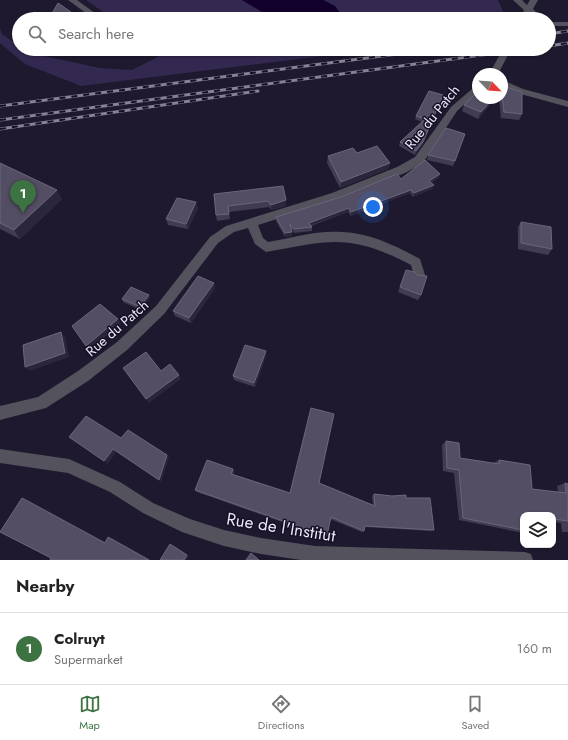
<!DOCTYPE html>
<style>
body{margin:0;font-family:Jost,sans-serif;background:#f6f6f6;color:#222}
.controls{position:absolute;right:12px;bottom:12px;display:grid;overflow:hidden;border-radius:8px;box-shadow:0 1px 3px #0004}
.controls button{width:36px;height:36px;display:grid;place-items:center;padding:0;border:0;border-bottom:1px solid #e0e0e0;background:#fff;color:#222;font:20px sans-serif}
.compass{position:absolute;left:472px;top:68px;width:36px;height:36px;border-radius:50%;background:#fff;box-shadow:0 1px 3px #0004;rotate:115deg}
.you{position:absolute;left:373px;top:207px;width:14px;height:14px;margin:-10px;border:3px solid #fff;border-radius:50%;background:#1a73e8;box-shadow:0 0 0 6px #1a73e833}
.badge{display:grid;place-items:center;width:26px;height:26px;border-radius:50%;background:#3d7343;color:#fff;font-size:13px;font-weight:700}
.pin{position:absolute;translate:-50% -33px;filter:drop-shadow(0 1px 2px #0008)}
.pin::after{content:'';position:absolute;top:21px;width:14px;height:12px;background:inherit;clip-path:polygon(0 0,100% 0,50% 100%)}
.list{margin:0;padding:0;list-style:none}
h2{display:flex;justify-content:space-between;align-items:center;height:52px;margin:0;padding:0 16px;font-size:17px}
h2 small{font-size:13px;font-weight:400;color:#767676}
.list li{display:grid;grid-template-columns:26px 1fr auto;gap:12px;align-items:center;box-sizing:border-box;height:72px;padding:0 16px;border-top:1px solid #e0e0e0}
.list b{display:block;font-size:15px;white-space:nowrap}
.list p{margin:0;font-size:13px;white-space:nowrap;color:#767676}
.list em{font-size:13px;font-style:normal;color:#767676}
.icon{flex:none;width:22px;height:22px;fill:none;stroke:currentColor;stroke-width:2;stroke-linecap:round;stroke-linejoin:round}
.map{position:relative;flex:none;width:568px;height:560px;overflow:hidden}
.search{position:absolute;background:#fff;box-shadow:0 1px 3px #0004;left:12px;right:12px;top:12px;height:44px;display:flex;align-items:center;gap:10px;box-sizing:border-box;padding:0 14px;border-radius:22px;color:#767676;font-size:15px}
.sheet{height:124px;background:#fff}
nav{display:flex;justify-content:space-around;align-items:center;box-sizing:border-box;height:56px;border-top:1px solid #e0e0e0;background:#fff;font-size:11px;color:#767676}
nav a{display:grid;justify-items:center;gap:2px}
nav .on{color:#3d7343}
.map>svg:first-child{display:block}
.green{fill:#33284f}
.water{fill:#11002b}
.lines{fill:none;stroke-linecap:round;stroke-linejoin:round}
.minor{fill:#54525d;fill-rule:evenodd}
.rail-casing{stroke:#878295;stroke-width:3}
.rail{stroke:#161025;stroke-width:2;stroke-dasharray:6;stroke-linecap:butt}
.wall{fill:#423c53}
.shaded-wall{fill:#2c263d}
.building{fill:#544e65;stroke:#6b667c}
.labels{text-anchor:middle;stroke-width:3;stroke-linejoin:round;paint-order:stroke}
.street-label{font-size:14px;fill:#eae6f6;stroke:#161025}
.near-street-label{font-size:17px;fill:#eae6f6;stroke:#161025}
</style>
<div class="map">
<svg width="568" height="560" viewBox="0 0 568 560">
<rect width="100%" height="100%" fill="#1f192f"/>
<g class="green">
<path d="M86 0H242L269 16V19H113Z"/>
<path d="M323 0H498L506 19H344L335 6Z"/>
<path d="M0 28 2 34 19 46V49H24L30 53 100 68 132 70 163 54 157 49H380L81 86 25 64 0 43Z"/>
</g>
<path class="water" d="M242 0H323L335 6 344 19H269V16Z"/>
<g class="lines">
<g class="minor">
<path d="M68 0H77L103 19H94Z"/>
<path d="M513 0H522L527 5 530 0H538L533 9 543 19H534L529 15 527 19H519L524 10Z"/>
<rect x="549" y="22" width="19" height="4"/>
<path d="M503 49H511L498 74H489Z"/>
<path d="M502 80 523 89 568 101V107L517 93 502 86Z"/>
<path d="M478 84V92L457 111 423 163 405 173 340 199 258 225 263 238 268 242C292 238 317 230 342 232 370 233 396 246 420 259L425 275 423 279 419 280 415 279 411 265C350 233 330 240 266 252L255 244 248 228 234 232 218 243 164 314 127 350 88 381 46 408 0 420V406L38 397 78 371 117 342 156 306 210 237 226 226 332 193 397 167 415 157 451 107Z"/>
<path d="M0 449 69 459 120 482 153 503 190 519 224 530 261 538 315 546 525 552 531 554 533 560H301L261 554 224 546 182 532 143 513 110 492 68 473 0 463Z"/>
</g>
<defs>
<g id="rail">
<path d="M549 34 568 31"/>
<path d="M549 46 568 43"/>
<path d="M0 106 436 49"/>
<path d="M0 120 527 49"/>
<path d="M0 129 258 91"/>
</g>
</defs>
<use href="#rail" class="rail-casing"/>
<use href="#rail" class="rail"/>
</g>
<g class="wall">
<path d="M83 49H107L94 56Z"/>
<path d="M442 98 422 145 415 155 399 146 400 142 422 122 415 119 416 116Z"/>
<path d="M499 98H502L522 114 519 120 501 118Z"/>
<path d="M491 101 488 107 478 119 462 111 464 105Z"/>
<path d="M357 153 390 163 388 169 340 188 327 163 328 156Z"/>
<path d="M428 155 455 161 453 166 427 160Z"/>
<path d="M0 163 62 199 20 239 0 229Z"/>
<path d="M440 174 438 178 431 183 434 185 432 189 413 197 410 193 351 216 348 212 311 226 312 227V231L294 233 292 229V236L285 237 276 221V217L401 179Z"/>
<path d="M214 194 286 200V206L271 210 269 207 229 212 230 219 217 221 216 215Z"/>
<path d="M198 208 188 229 168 225 166 219Z"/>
<path d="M521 222 552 249 548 255 518 249V227Z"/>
<path d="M406 270 421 295 418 300 398 292Z"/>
<path d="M214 283 215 288 191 323 175 316 173 311Z"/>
<path d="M150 297 141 310 123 302 122 299Z"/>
<path d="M266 355 255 387 234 380 233 376Z"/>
<path d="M446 441 460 458 493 463 499 460 532 489 558 492 557 486 565 483 568 484V532H562L561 523 553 522V515H523V533L459 520 454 473 443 471 442 445Z"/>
<path d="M233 469 234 472 233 474 290 493 319 483 373 505 372 496 374 494 406 498 434 530 431 531 365 527 364 531 362 532 330 519 327 535 326 536 306 530 305 533 285 526V523L197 492 195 490Z"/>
</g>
<g class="shaded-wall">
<path d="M95 49H107L94 56 92 51Z"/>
<path d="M443 95 422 145 415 155 416 151Z"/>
<path d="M491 101 488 107 478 119 481 112Z"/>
<path d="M390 163 388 169 340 188 341 182Z"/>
<path d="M440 174 438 178 427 185 429 181Z"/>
<path d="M434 185 432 189 413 197 414 193Z"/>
<path d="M57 190 62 199 20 239 14 230Z"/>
<path d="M411 190 410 193 351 216V212Z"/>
<path d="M286 200V206L271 210V205Z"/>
<path d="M196 202 198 208 188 229 186 224Z"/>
<path d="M349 208 348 212 309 226V223Z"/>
<path d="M292 232V236L285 237V233Z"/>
<path d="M214 283 215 288 191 323 189 318Z"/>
<path d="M149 295 150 297 141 310 140 307Z"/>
<path d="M118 319 121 324 89 350 86 346Z"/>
<path d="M61 332 65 337 69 357 30 371 25 367Z"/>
<path d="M266 351V355L255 387 254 383Z"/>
<path d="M179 375 181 379 149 403 146 399Z"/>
<path d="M113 449 116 452 108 464 104 461Z"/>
<path d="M167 455 169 457 161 482 159 480Z"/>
<path d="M22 498 28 500 109 544 105 543Z"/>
<path d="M108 537 112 538 151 560H149Z"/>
<path d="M170 544 173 545 189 556 187 560H184Z"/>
</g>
<g class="building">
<path d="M58 3 81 19H52L50 17Z"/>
<path d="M502 86 522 92V114L504 112 502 96Z"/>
<path d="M429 91 443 95 423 142 416 151 400 142 425 119 416 116Z"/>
<path d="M475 94 478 95V98H485L491 101 481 112 464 105Z"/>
<path d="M446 128 465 134 455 161 428 155Z"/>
<path d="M377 146 390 163 341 182 328 156 353 148 357 153Z"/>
<path d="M425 160 440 174 429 181 434 185 414 193 411 190 351 212 349 208 309 223 312 227 294 229 290 224 292 232 285 233 276 217 341 197 397 174 401 179Z"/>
<path d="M0 163 57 190 14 230 0 223Z"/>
<path d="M283 186 286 200 271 205 268 201 228 206 229 214 216 215 214 194Z"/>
<path d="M177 198 196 202 186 224 166 219Z"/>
<path d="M521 222 551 227 552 249 521 243Z"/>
<path d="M406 270 415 272 417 275 427 276 421 295 400 287Z"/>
<path d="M198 276 214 283 189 318 173 311Z"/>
<path d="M131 287 149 295 140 307 122 299Z"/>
<path d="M100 304 118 319 86 346 72 326Z"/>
<path d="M61 332 65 353 25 367 23 345Z"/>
<path d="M245 345 266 351 254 383 233 376Z"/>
<path d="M146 352 161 371 170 364 179 375 146 399 123 368Z"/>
<path d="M311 408 334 414 319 483 375 506 374 494 392 496 406 495V498H430L434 530 365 526 364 531 331 517 327 535 306 529 305 532 285 525 286 522 195 490 207 460 233 469 231 474 290 493Z"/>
<path d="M86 416 121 438 128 430 167 455 159 480 113 449 104 461 69 437Z"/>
<path d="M446 441 459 443 460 458 499 464V460L530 465 532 489 566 493 565 483 568 484V521L553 519V515H523V530L463 518 459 470 447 468Z"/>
<path d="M22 498 105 543 108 537 149 560H50L51 558 0 532Z"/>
<path d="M170 544 187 555 184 560H160Z"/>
<path d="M251 553 259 560H246Z"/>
</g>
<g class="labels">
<g class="street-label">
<text transform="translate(432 117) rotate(-51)" y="5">Rue du Patch</text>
<text transform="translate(117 328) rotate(-41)" y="5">Rue du Patch</text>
</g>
<g class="near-street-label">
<text transform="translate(281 527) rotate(9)" y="6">Rue de l'Institut</text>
</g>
</g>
</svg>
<div class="controls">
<button><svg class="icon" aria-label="layers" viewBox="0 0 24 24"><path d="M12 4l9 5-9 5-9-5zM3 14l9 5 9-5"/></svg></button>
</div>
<svg class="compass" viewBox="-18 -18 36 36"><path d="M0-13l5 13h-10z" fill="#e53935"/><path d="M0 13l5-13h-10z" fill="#767676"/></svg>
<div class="you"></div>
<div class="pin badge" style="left:23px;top:213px">1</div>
<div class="search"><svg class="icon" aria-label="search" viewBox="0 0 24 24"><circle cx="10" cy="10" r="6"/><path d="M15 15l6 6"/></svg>Search here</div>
</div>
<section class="sheet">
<h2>Nearby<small></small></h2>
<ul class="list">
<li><span class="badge">1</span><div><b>Colruyt</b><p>Supermarket</p></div><em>160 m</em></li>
</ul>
</section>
<nav>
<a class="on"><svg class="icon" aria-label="map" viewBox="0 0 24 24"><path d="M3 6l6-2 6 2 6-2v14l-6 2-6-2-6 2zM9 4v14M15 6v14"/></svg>Map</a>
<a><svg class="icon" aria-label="directions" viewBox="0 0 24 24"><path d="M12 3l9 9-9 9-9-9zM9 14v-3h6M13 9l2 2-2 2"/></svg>Directions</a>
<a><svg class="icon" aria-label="saved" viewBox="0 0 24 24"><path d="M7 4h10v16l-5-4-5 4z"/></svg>Saved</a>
</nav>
